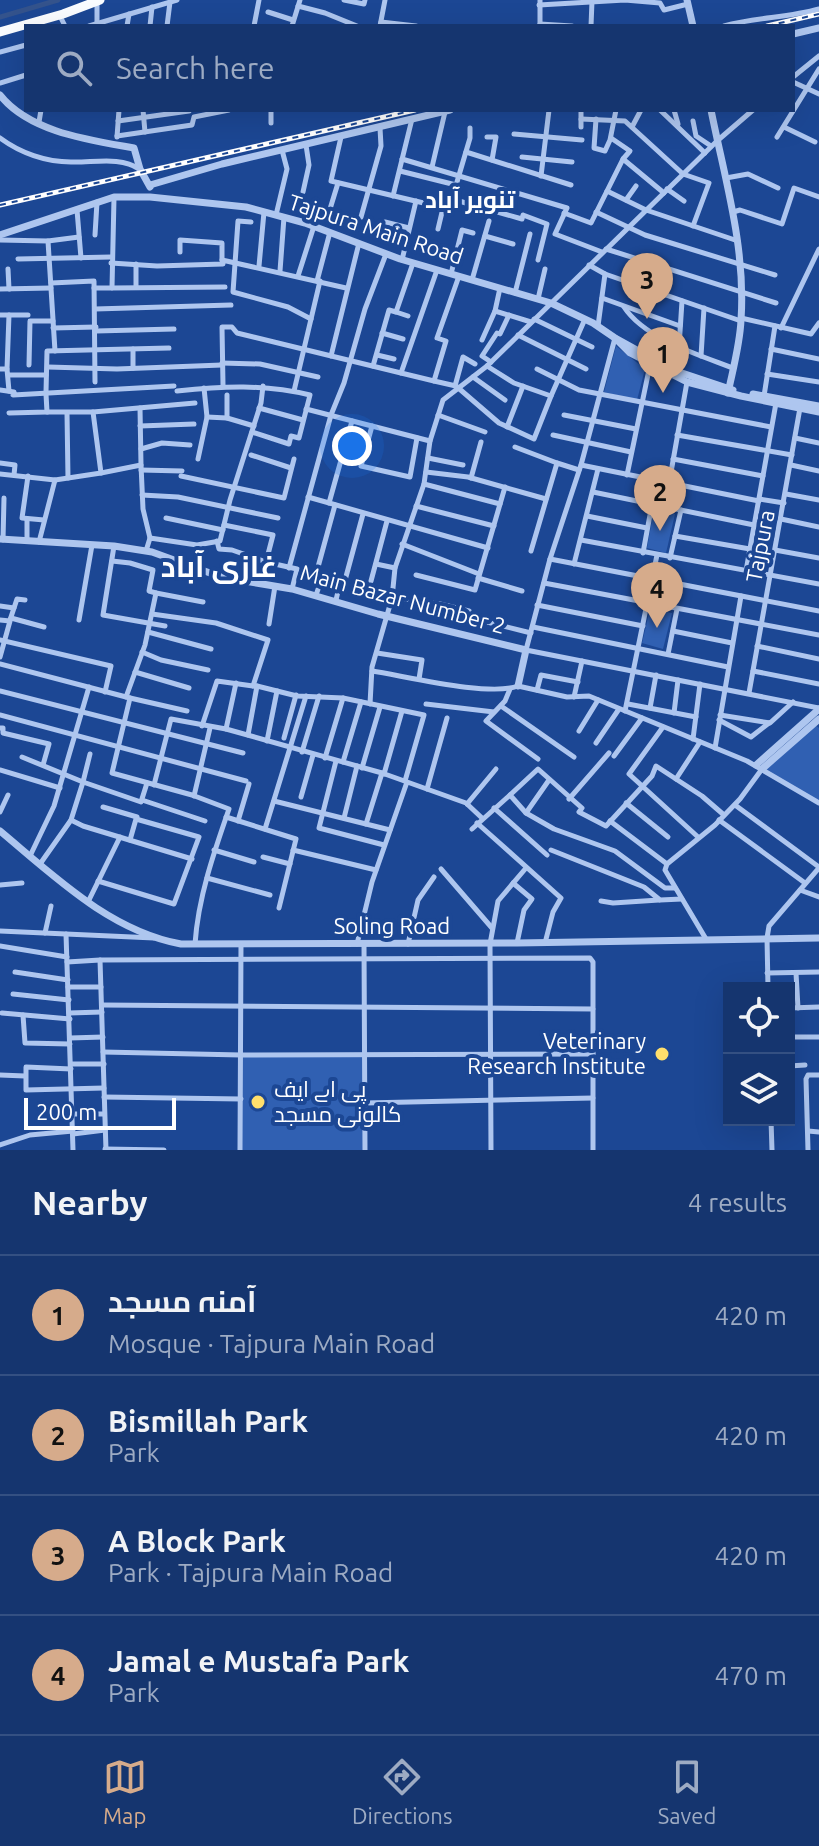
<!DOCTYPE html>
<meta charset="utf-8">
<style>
body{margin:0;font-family:Ubuntu,Cairo,sans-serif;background:#224077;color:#f1f3f6}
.controls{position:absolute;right:24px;bottom:24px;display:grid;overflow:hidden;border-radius:0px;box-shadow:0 8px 32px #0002}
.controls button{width:72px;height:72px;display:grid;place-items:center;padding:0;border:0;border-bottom:2px solid #345082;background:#15356f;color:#f1f3f6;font:40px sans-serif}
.scale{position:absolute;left:24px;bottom:20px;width:152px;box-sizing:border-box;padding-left:8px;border:4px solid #fff;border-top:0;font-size:22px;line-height:28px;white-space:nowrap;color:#fff;-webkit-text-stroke:6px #1c4794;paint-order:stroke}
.you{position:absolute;left:352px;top:446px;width:28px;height:28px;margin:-20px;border:6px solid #fff;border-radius:50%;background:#1a73e8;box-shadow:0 0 0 12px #1a73e833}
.badge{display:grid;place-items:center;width:52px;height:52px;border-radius:50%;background:#d6ab8b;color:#111;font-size:26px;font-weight:700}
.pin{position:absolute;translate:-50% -66px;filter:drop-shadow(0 2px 4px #0008)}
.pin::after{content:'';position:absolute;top:42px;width:28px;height:24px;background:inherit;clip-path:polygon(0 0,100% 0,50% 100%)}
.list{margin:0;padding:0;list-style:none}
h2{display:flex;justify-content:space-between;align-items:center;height:104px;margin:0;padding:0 32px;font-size:34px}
h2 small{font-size:26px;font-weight:400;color:#9dabc3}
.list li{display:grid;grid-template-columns:52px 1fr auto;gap:24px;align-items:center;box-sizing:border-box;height:120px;padding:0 32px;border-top:2px solid #345082}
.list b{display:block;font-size:30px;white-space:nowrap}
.list p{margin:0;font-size:26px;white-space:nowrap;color:#9dabc3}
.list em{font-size:26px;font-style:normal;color:#9dabc3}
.icon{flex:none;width:44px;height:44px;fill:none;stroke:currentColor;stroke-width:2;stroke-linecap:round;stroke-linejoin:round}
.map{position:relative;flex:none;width:819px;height:1150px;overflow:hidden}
.search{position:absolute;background:#15356f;box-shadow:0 8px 32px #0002;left:24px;right:24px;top:24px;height:88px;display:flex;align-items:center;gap:20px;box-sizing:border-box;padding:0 28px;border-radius:0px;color:#9dabc3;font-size:30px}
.sheet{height:584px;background:#15356f}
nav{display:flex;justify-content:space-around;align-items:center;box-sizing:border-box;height:112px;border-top:2px solid #345082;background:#15356f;font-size:22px;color:#9dabc3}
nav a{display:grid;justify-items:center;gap:4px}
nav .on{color:#d6ab8b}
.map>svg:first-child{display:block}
.green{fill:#3060b2}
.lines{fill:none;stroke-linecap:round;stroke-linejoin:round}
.canal{stroke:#34538c;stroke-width:5}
.minor{stroke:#aec6ef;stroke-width:5}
.tertiary{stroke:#aec6ef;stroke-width:7}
.trunk{stroke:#fafcff;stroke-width:9}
.rail-casing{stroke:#fff;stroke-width:5}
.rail{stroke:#1c4794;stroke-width:2;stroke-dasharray:6;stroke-linecap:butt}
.poi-dot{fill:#ffdf6c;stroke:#1c4794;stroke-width:3}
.labels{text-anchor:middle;stroke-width:8;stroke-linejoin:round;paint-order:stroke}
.street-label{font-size:22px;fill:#fff;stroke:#1c4794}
.poi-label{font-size:22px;fill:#fff;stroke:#1c4794;text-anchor:end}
.neighbourhood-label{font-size:24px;font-weight:bold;fill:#fff;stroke:#1c4794}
.district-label{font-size:30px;font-weight:bold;fill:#fff;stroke:#1c4794}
</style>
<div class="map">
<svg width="819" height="1150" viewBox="0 0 819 1150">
<rect width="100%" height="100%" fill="#1c4794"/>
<g class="green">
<path d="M616 346 645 369 637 400 604 392Z"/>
<path d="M654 509 675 514 666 553 647 548Z"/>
<path d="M650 609 672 613 663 649 642 643Z"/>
<path d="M814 724 819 728V803L762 769Z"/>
<path d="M241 1055H365V1150H240Z"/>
</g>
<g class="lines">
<path class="canal" d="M0 17 58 0"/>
<g class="minor">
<path d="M344 0 364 4 365 0"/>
<path d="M540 0V25"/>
<path d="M539 5 625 0 660 3 664 10 688 4"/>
<path d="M298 6 325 13 357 26"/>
<path d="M268 12 293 20"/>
<path d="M60 16 65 26"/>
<path d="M381 22 416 26"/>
<path d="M97 24V2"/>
<path d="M540 24 572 26"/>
<path d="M89 26 177 0"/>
<path d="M127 26 129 14"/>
<path d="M150 26 152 7"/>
<path d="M167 26 170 2"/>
<path d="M254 26 259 0"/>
<path d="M292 26 300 0"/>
<path d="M380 26 385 0"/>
<path d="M591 26 592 1"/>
<path d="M724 26C756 17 788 18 819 9"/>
<path d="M0 52 26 45"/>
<path d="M793 77 819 56"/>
<path d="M793 82 819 94"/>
<path d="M0 83 26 75"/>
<path d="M143 110 145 132"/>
<path d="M660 110 705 153"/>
<path d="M674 110 678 124"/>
<path d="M581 119 625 121 683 174 709 183 693 226"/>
<path d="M596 119 594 148 605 151 610 140 616 110"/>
<path d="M118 121 189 111"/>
<path d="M693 121 696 136 711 146"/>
<path d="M39 122 41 110"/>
<path d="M271 123V110"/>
<path d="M581 127V110"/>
<path d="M632 127 641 110"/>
<path d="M784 127 815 142"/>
<path d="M514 134 582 140"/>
<path d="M117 136 192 125 194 117 229 110"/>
<path d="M117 137 119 110"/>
<path d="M341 137 331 181 449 209 470 138V128"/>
<path d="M487 137H496L492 160"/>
<path d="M777 137 819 69"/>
<path d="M0 138C20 153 46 162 71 162 92 163 121 156 139 169"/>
<path d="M466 152 571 185"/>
<path d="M522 157 572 162"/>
<path d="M402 159 567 208 555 234 602 252"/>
<path d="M623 159 664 193"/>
<path d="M432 167 445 112"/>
<path d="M400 171 456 185"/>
<path d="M541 176 549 110"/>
<path d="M726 178 748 174 778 188"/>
<path d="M667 189 684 201"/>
<path d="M607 191 646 210 738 241"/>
<path d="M303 192 309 165 306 145"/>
<path d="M393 196 412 119"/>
<path d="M452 199 522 219 523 215 547 224 538 260"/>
<path d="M626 200 636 186"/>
<path d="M330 209 338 183"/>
<path d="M77 210 81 258"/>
<path d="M596 212 645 235 775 275"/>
<path d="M733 212 740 210 782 224 794 188 819 197"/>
<path d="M564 213 591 223 623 159 630 151 611 138"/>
<path d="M276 215 287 169 282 150"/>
<path d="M361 217 381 146 380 128"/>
<path d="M251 222 238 221 233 292 288 307 311 319"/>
<path d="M385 222 409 228"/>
<path d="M438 229 443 208"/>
<path d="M95 235 97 202"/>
<path d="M485 236 513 244"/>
<path d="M0 240 48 241 55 351"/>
<path d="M48 241 79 237"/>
<path d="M606 249 776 303"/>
<path d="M180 252V240L222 243V260"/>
<path d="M18 259 111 257"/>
<path d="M402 260 416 201"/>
<path d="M111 263 157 266 223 264 222 260 346 288"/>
<path d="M136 264V287"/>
<path d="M589 265 605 274 741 321"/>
<path d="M259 266 264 212"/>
<path d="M8 269 9 289"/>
<path d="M280 271 284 217"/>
<path d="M451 274 462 230 473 233"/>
<path d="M298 276 314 226"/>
<path d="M472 280 489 221"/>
<path d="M317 281 330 232"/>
<path d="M51 283 94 281 95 382"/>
<path d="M94 288H112L114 198"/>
<path d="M112 288 225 287"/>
<path d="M0 289 51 288"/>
<path d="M515 293 530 234"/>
<path d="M602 298 680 326"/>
<path d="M538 299 545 269"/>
<path d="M624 307C645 339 699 355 733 368"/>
<path d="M95 309 231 305"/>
<path d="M495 311 531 322"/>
<path d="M396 312 408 316"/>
<path d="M0 315H9L7 369"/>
<path d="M9 315H28"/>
<path d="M741 318 811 334 819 323"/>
<path d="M534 319 592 347"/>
<path d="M598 326 605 274"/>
<path d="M53 328 96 327"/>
<path d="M781 328 819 249"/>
<path d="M96 331 174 329"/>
<path d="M382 333 403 339"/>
<path d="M518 335 586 369"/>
<path d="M615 338 581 465 550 559 526 650 819 708"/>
<path d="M482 340 495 311 500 288"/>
<path d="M679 347 682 301"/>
<path d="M133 349V368"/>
<path d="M771 349 819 359"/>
<path d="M377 355 394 359"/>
<path d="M331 356 359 243"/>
<path d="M701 356 704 308"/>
<path d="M491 362 482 356 497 333 500 334 509 315"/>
<path d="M222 363 260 364 318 377"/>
<path d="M29 365 30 321H53"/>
<path d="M373 366 389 310 396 312 413 263"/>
<path d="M48 367 117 369 222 365"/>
<path d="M0 369H7L9 391"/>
<path d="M537 369 579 390 771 427"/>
<path d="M401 373 434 381 446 341 437 338 459 276"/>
<path d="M767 374 819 382"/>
<path d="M9 375H46"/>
<path d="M473 377 505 400"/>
<path d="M434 381 456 386 499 423 534 439 551 396 514 383 487 366"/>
<path d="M223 385 222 327H232L237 333 401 373 437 270"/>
<path d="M455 386 463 357 475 364"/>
<path d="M0 390 14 392 13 395 174 386"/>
<path d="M177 391C223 386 264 384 310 395L299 438 291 436 289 444 252 432"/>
<path d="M294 391 320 281"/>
<path d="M46 392 47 351 169 348"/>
<path d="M227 395V418"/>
<path d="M551 396 585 319"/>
<path d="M764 396 775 326"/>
<path d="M140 408 141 465"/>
<path d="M259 408 303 420"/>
<path d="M306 409 430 441"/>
<path d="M47 412H93L195 403"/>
<path d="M9 413 47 412 46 394"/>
<path d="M67 413 68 478"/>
<path d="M438 415 485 432"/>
<path d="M564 415 636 429"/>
<path d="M207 417 227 418 254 426"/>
<path d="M140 426 194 424"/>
<path d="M372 426 361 466 410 477 417 438"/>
<path d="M507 427 523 386"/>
<path d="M553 435 631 452"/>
<path d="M677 435 792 455"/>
<path d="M795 438 819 443"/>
<path d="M515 447 557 463"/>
<path d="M141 449 162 443 190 445"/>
<path d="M251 455 291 468"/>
<path d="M428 458 463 465"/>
<path d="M198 459 207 417 204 388"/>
<path d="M673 459 763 476"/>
<path d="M0 463 15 465 14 475"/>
<path d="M581 465 759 501"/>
<path d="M791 465 819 471"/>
<path d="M141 470 182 471"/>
<path d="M426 472 468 477 546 499"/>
<path d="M101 473 141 465 143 509 150 538"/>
<path d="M0 474 55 480 39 542"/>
<path d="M627 475 650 365"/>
<path d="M28 476 22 518 44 520"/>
<path d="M181 476 284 498 294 459"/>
<path d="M471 478 481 442"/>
<path d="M55 480 101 473 93 412"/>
<path d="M424 484 500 504"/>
<path d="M593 492 754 525"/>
<path d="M786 494 819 500"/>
<path d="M142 495 178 497 278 518"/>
<path d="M308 497 488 548"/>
<path d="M759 499 784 503"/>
<path d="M329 503 352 421"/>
<path d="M416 506 494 526"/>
<path d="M665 506 687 382"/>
<path d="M587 516 647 528"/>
<path d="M166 518 223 530"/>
<path d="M781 519 819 527"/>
<path d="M675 536 750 549"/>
<path d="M3 540 4 498"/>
<path d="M581 540 819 584"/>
<path d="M27 541V519"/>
<path d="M217 541 219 549 232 550 266 562 273 535 224 525"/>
<path d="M402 544 479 574"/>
<path d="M114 546 103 615 165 626"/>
<path d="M775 550 819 558"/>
<path d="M146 551 150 538 197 545 220 541 230 500 261 403 263 386"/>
<path d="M531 551 557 463 579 470"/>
<path d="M643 553 652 504"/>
<path d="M670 558 681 510"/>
<path d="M550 559 819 611"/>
<path d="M112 561 130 563 153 570 149 591 156 593 145 645 126 697"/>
<path d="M266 562 297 569 292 589"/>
<path d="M376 564 395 568"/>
<path d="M574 564 598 469"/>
<path d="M289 568 331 415 344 383 365 309 386 254"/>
<path d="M746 571 776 403"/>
<path d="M416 575 475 590 505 487"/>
<path d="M478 578 522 591"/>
<path d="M371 581 387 521"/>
<path d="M544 583 819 635"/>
<path d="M156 593 203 602"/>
<path d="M316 595 322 578 318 567 335 505"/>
<path d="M392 597 440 604 469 611"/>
<path d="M336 600 340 583 344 584 363 514"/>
<path d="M537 605 643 626"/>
<path d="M0 606 14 608"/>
<path d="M152 614 216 623 268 640 253 686H257L248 735"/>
<path d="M467 617 531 633"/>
<path d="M11 618 44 627"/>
<path d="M0 620 10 621 0 657"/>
<path d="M10 620 17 599 25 600"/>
<path d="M79 620 92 545"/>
<path d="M269 624 275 586"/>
<path d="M533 627 728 667"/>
<path d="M673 631 732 643"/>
<path d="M148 632 211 649"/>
<path d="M0 640 111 666 105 692"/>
<path d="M757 646 819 659"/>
<path d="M142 652 161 660 208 670"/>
<path d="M377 653 422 660 419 679"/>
<path d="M668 654 677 609"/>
<path d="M0 664 130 698 112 773 192 795 229 809C214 852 198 898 195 944"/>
<path d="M372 671C405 676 489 697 518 686L567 697 589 696 747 761 819 803"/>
<path d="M753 671 819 684"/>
<path d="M135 672 189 688"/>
<path d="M257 686 297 696 343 698 424 715 405 781"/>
<path d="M510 689 505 701 486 721 538 759"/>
<path d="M537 690 541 675 578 682"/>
<path d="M0 691 243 753"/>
<path d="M749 693 800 408"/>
<path d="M574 697 582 661"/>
<path d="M130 698 187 711"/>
<path d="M370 704 372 667 392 598 395 568 424 484 430 441 443 400 487 366 717 141 753 110"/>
<path d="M426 704 494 712"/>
<path d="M628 704 696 717"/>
<path d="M501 706 574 757"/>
<path d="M650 708 656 675"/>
<path d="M625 711 657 555"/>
<path d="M674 713 678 680"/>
<path d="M0 715 246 781"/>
<path d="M720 715 770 723 793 702"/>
<path d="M719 720 751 737 769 723"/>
<path d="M202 726 217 681 253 686"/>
<path d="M663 727 629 774 698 837"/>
<path d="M0 728H3V733L49 744 43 765"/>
<path d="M226 729 236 683"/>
<path d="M579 731 598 700"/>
<path d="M284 738 296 695"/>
<path d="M693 739 700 684"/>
<path d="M267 741 277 691"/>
<path d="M596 743 619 709"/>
<path d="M715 748 741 596"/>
<path d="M302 752 319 696"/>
<path d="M614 756 642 718"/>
<path d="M22 757 83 782 90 754"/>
<path d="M325 758 343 698"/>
<path d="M336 761 319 828 384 845"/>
<path d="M343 762 361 702"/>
<path d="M362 768 380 707"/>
<path d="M0 770 60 788"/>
<path d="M384 774 402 711"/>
<path d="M676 779 700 742"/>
<path d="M154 785 171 719 226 729 382 773 466 803 482 818"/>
<path d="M427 789 447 718"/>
<path d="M194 796 210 728"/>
<path d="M301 797 313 755"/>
<path d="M569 799 609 753"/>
<path d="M142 800 205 821"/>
<path d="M274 801 390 830"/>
<path d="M626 803 668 837"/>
<path d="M467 804 496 769"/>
<path d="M735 805 819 867"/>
<path d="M103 807 137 817"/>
<path d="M494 808 547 855"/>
<path d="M0 812 8 795"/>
<path d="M526 813 549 780"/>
<path d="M226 817 296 839 279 908"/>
<path d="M344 818 357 766"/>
<path d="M71 820 83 826 192 859"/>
<path d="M719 820 805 883"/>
<path d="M238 821 249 784"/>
<path d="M610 821 667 864"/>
<path d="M477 823 561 898 553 912 545 943"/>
<path d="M366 824 382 773"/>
<path d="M265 829 306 696"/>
<path d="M472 829 510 795"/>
<path d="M214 850 254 862"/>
<path d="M293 850 376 870"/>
<path d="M551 850 644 887 660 900 682 899"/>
<path d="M30 856 54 806 89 687"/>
<path d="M263 857 290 864"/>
<path d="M40 864 71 820 83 782 141 802 147 783"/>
<path d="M441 869 492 928"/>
<path d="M207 878 270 895"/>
<path d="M98 881 174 904 199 837 136 819 130 840"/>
<path d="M513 883 532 899 524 910 517 943"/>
<path d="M0 885 22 883"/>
<path d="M675 888H665L615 851 554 829 526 813 510 795 538 769 582 808 579 812 606 826 652 776 656 766 702 796 724 815"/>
<path d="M800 890 819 897"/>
<path d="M601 901 613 903 659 900"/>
<path d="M88 902 120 837"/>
<path d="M0 931 154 938"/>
<path d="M45 933 51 906"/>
<path d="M66 934 73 1150"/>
<path d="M706 939 665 870 667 864 715 825 740 799 762 769"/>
<path d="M357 944 372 882 407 782"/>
<path d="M364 944 365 1150"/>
<path d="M408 944 418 900 434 877"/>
<path d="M0 946 67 957"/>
<path d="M67 962 100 960"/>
<path d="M15 972 68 980"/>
<path d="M767 973 819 972"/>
<path d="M796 973 798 1008"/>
<path d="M68 987H101"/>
<path d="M768 988 767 938 769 926 819 868"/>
<path d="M13 994 69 1000"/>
<path d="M102 1005 593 1009"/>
<path d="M789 1008 819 1007"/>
<path d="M2 1013 70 1019"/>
<path d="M69 1013 102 1012"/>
<path d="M23 1015 25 1043 70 1044"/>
<path d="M789 1037H819"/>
<path d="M70 1038 103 1037"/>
<path d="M103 1052 241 1055 593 1054"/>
<path d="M71 1064H104"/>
<path d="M789 1066 805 1065"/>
<path d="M71 1069 26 1067V1090L104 1088"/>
<path d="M0 1075 25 1076"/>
<path d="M104 1097 241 1099"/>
<path d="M365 1103 593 1098"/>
<path d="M72 1114H104"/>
<path d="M771 1120 772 1150"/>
<path d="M808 1131 819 1132"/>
<path d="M73 1134 105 1130"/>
<path d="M0 1145 30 1135 73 1131"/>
<path d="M105 1149 164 1150"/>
<path d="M106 1150 100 960 590 958 593 962V1150"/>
<path d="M240 1150 241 944"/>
<path d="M491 1150 490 944 498 901 526 868"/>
<path d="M808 1150 806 1079 808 1075H819"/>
</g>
<g class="tertiary">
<path d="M687 0 693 26"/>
<path d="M793 34 819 28"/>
<path d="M0 95C29 132 89 140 134 148L140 169 150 187"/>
<path d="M711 110C725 180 746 248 741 320 740 344 733 369 728 393"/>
<path d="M150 185 222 164 450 110"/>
<path d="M0 235 114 197H150L246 207 305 223 400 259 551 303 593 323 615 338 630 353 687 382 741 396 819 412"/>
<path d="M617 339 673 370 733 390"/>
<path d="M753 394 819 406"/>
<path d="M0 539 114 546 152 552 221 577 292 589 378 614 526 650 518 686"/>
<path d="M756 765 819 709"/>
<path d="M762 769 819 719"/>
<path d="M0 831C54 876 110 931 181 944L517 943 819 938"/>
</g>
<path class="trunk" d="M0 32 63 14 100 0"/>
<defs>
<g id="rail">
<path d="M767 26 819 14"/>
<path d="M0 205 415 110"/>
</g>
</defs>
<use href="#rail" class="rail-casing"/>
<use href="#rail" class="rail"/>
</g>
<g class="poi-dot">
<circle cx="662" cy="1054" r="8"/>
<circle cx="258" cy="1102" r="8"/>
</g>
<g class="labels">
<g class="street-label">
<text transform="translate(376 229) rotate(18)" y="8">Tajpura Main Road</text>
<text transform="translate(760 546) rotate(-79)" y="8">Tajpura</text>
<text transform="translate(403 599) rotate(15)" y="8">Main Bazar Number 2</text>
<text x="392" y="934">Soling Road</text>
</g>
<g class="poi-label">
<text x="646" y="1049">Veterinary<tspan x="646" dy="25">Research Institute</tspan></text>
<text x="274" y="1097" text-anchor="start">پی اے ایف<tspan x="274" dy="25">کالونی مسجد</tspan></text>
</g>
<g class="neighbourhood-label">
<text x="470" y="208">تنویر آباد</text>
</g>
<g class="district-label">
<text x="219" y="577">غازى آباد</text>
</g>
</g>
</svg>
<div class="controls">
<button><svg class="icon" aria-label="locate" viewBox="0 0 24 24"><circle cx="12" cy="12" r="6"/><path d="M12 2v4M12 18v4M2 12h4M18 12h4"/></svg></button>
<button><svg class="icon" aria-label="layers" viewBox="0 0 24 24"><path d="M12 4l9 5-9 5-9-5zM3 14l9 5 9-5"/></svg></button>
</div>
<div class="scale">200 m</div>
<div class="you"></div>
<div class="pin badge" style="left:663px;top:393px">1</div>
<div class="pin badge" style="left:660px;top:531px">2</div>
<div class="pin badge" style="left:647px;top:319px">3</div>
<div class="pin badge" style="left:657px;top:628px">4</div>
<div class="search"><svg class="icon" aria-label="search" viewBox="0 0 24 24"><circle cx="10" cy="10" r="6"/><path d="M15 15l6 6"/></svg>Search here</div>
</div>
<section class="sheet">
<h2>Nearby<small>4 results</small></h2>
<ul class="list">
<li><span class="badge">1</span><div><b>آمنہ مسجد</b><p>Mosque · Tajpura Main Road</p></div><em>420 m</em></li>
<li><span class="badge">2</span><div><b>Bismillah Park</b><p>Park</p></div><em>420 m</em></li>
<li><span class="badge">3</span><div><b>A Block Park</b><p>Park · Tajpura Main Road</p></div><em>420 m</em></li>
<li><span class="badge">4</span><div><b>Jamal e Mustafa Park</b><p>Park</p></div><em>470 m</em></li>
</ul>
</section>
<nav>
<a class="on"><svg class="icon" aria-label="map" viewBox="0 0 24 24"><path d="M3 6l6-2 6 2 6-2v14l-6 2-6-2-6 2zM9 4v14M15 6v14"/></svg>Map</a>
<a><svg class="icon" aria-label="directions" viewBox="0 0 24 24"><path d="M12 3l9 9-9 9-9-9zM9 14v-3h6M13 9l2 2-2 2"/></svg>Directions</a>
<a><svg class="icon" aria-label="saved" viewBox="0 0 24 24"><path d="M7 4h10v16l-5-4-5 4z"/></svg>Saved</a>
</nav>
